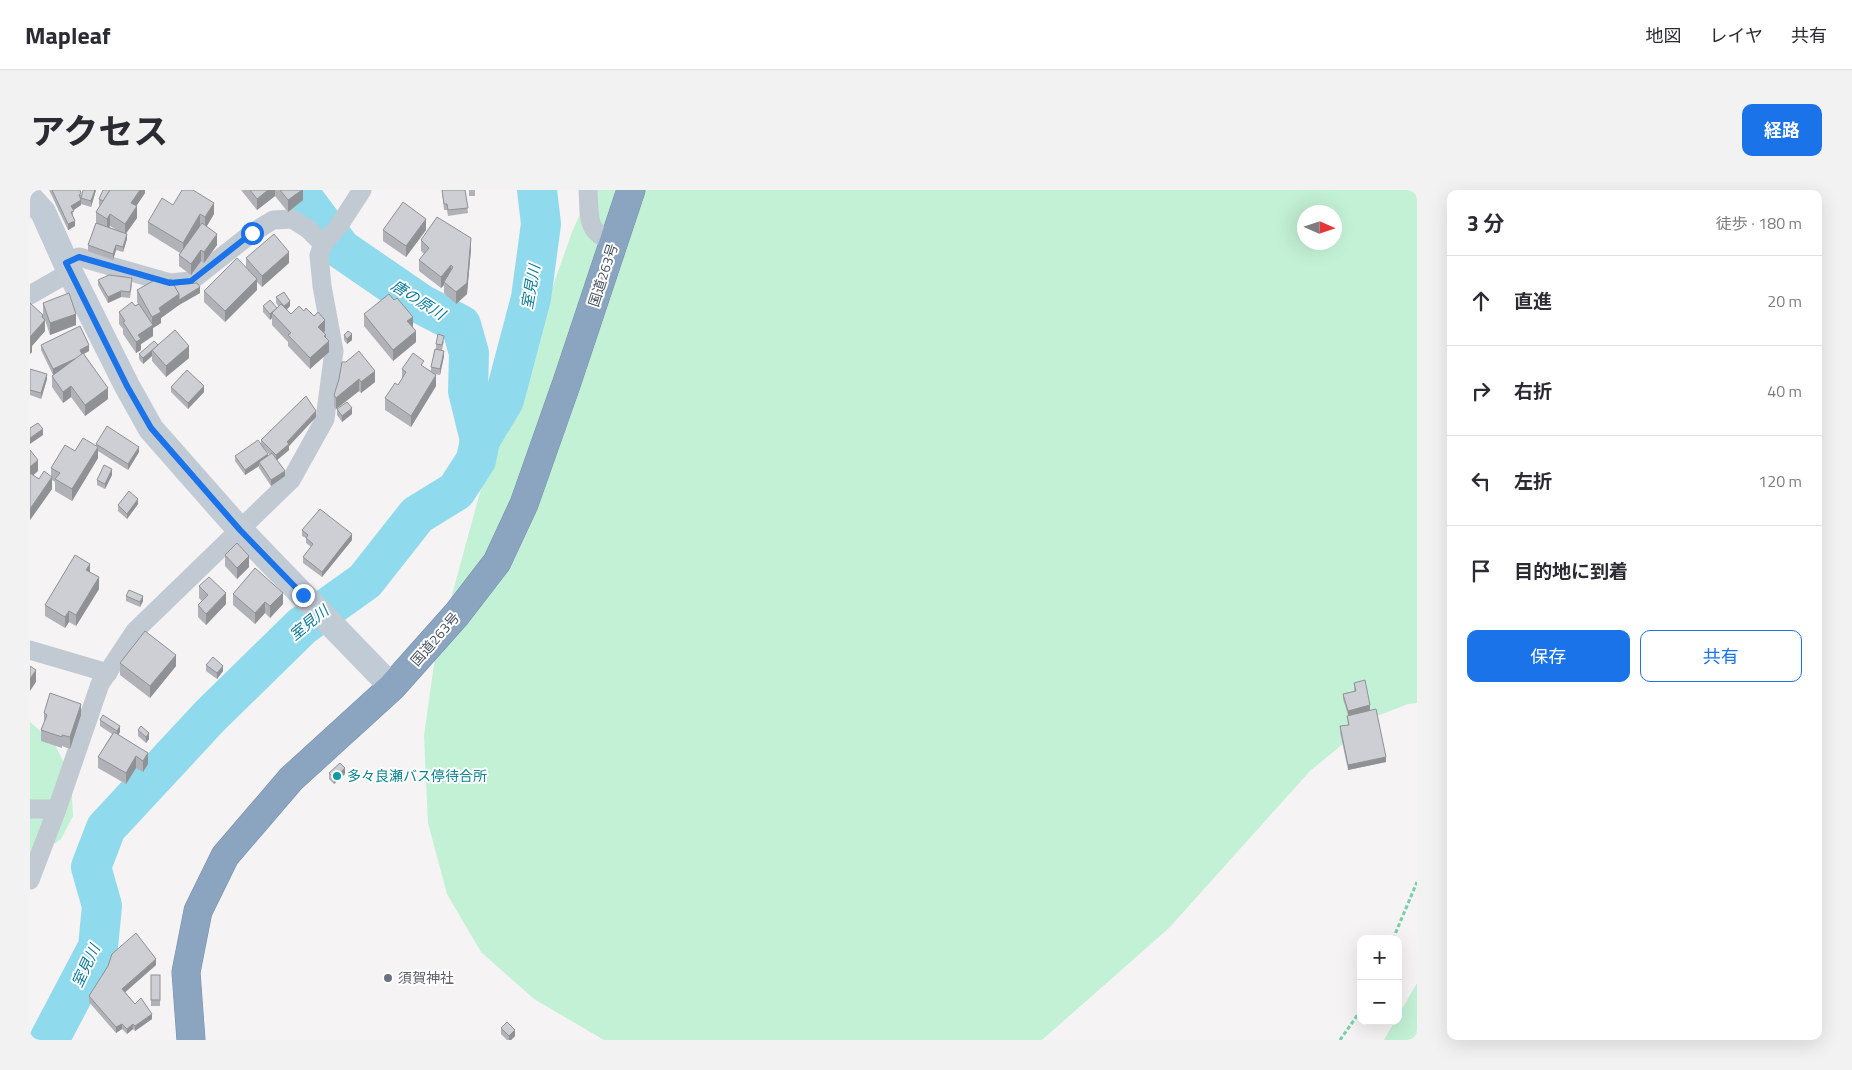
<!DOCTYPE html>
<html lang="ja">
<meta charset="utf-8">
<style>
body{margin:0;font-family:"Titillium Web","Noto Sans JP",sans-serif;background:#f2f2f3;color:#2b2b33}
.controls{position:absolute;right:15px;bottom:15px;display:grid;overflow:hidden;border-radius:10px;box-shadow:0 5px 20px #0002}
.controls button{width:45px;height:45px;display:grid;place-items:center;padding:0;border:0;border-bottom:1px solid #e1e1e2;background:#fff;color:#2b2b33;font:25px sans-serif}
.compass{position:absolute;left:1267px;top:15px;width:45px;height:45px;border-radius:50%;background:#fff;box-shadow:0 5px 20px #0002;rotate:93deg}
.stop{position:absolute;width:15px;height:15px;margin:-11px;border:4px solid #1a73e8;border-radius:50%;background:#fff}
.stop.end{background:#1a73e8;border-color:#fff;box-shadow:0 1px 5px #0008}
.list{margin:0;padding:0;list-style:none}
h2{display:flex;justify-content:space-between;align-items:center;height:65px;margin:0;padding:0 20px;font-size:21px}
h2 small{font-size:16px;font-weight:400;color:#7c7c81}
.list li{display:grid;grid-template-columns:32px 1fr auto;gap:15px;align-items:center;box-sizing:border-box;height:90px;padding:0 20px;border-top:1px solid #e1e1e2}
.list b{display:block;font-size:19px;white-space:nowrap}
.list em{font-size:16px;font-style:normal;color:#7c7c81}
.actions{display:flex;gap:10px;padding:15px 20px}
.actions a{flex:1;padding:11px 0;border:1px solid #1a73e8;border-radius:10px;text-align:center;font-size:18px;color:#1a73e8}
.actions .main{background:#1a73e8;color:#fff}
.icon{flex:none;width:28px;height:28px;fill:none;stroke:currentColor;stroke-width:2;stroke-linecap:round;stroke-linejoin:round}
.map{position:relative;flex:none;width:1387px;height:850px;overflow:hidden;border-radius:10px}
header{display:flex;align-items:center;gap:30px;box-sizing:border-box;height:70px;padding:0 25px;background:#fff;border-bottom:1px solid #e1e1e2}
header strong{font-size:24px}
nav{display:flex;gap:28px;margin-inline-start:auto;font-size:18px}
.intro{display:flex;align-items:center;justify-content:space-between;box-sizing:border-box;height:120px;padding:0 30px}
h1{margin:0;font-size:35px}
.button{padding:12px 22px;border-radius:10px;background:#1a73e8;color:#fff;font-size:18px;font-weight:700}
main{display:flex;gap:30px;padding:0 30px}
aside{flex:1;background:#fff;border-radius:10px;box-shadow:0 5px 20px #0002}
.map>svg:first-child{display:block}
.green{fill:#c3f1d5;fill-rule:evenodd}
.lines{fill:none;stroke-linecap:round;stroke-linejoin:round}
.river{stroke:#90daee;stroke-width:40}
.highway-casing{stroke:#7690ad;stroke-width:29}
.path{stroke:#7ad0a6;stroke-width:3;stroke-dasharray:4 2.5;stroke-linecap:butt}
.street{stroke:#c1cad2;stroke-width:19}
.secondary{stroke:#c1cbd6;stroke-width:26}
.highway{stroke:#8ba5c1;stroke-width:28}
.wall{fill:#b0b2b7;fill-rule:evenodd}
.shaded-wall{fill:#909195}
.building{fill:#cdcfd5;stroke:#909195}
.route{stroke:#1a73e8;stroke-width:6}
.culture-dot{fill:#0f9aa8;stroke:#fff;stroke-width:2}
.worship-dot{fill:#6b7280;stroke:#fff;stroke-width:2}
.labels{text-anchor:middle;stroke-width:4;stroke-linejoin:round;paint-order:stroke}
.street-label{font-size:14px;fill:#4a5661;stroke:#fff}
.culture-label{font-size:14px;fill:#0d838f;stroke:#fff;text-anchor:start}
.worship-label{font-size:14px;fill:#5b616d;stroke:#fff;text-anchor:start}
.water-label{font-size:15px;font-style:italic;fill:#0c7c9b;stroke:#fff}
</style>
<header>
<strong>Mapleaf</strong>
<nav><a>地図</a><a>レイヤ</a><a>共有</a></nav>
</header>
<div class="intro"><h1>アクセス</h1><a class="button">経路</a></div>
<main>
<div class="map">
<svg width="1387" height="850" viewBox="0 0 1387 850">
<rect width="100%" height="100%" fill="#f5f3f3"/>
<g class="green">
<path d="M561 0H1387V513L1378 514 1347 526 1280 581 1139 738 1012 850H574L504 809 451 762 417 704 398 633 394 546 405 467 449 306 542 42ZM1274 22H1304V52H1274Z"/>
<path d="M0 532 24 553 41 587 43 626 31 649 0 671Z"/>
<path d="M1387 793V850H1354L1365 831H1368V826Z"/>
</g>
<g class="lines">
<g class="river">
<path d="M267 0 311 59 391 114 431 135 439 163 438 201 450 250"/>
<path d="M19 850 68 757 72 716 61 677 76 638 180 526 272 436 335 391 387 325 426 301 446 270 450 250 474 210 501 108 511 34 507 0"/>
</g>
<defs>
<path id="highway" d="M161 850 156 782 168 721 195 666 261 589 362 497 427 424 467 372 494 314 537 192 601 0"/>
</defs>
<use href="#highway" class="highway-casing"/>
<g class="path">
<path d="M1363 749 1387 692"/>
<path d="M1310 850 1331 820"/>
</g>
<g class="street">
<path d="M558 0C560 27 555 42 584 52"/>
<path d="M36 73 49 67 140 93 161 91 222 43 243 30 262 29 278 39 293 54"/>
<path d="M0 105 40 82"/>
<path d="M0 460 78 483"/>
<path d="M0 619H27"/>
<path d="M0 690 27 619 70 494 105 441 261 290 295 229 304 161 292 96 289 65 293 54 308 37 332 0"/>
</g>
<path class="secondary" d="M0 8 13 22 40 82 97 196 121 239 210 340 362 497"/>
<use href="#highway" class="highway"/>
</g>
<g class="wall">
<path d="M19 0H50L51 6 66 0 61 17 51 14V15L43 20V27L45 36 38 40Z"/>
<path d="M115 0V3L106 16 107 28 96 43 97 49 93 62 86 60 83 70 58 61V55L66 33V22L70 16 69 15V9ZM80 36 87 40 79 37Z"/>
<path d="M211 0H273V10L258 22 245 6 227 20Z"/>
<path d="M412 0H435L438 23 418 26 417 20H414Z"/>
<rect x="439" y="0" width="6" height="6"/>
<path d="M143 15 184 24 177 36 187 55 174 73 171 71 161 85 149 76V65L150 63 118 43V32Z"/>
<path d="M353 40H396L376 67 353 51Z"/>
<path d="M391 50 441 59 437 104 426 114 414 103V95L411 98 389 81V70L394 64 391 61Z"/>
<path d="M216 68 259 73 232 97 227 92V100L195 132 174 112V101L216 78Z"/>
<path d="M68 90 102 94 100 108 91 107 78 113 68 95Z"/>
<path d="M133 94 144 95 170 103 149 115 131 128V133L123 138V146L111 154V160L106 163 93 144V139L89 134V122L108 114 107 112V100Z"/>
<path d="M246 107 260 116 257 120 261 124 295 141 294 142 296 148 299 162 280 179 258 156V152L242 135V128L240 130 233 122V116L247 118 249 117 246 113Z"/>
<path d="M0 113 13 125V113L46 135 20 145 15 130V141L2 156V162L0 164Z"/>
<path d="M334 124 383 138 386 152 363 171 334 136Z"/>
<path d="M314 145 322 150 317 154 314 150Z"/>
<path d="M414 151 412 160 414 166 410 185 405 184 406 196 381 237 355 220V208L368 195 372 189V179L394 177 401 181V177L406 159V154Z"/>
<path d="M11 155 59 161 53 164 78 209 55 226 41 207 33 213 22 197V186L23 185 11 160Z"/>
<path d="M128 155 159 168 136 187 122 171V166L113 174 109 169V164Z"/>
<path d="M312 172 345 192 331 203 329 201 306 219 304 217V205L309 189Z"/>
<path d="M0 179 17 189 11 209 0 205Z"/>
<path d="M141 197 174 202 158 219 141 202Z"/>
<path d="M307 219 322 224 312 232 307 225Z"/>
<path d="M286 227 259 256V260L247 270 255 286 241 296 229 278V276L215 285 205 271V266L231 255V250ZM233 257 240 265 238 266Z"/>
<path d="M66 254 109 262 98 280 68 261V268L42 311 25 301V292L22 290V299L0 330V260L8 281 3 285 9 289 21 287V278L45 261 66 256Z"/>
<path d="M82 285 75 299 67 295V290Z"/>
<path d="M108 314 97 329 88 321V315Z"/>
<path d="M272 340 322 350 292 387 273 373V367L281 357 276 353V348L272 346Z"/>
<path d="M195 365 219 377 207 389 195 376Z"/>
<path d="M60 382 69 399 46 436 39 432 35 438 15 426V415Z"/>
<path d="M169 396 196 414 176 435 168 427V415L172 411 169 408Z"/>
<path d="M203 404 253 414 240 428 235 423 225 434 203 415Z"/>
<path d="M96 406 113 411 110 417 96 411Z"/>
<path d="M90 473 146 476 120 508 90 485Z"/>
<path d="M176 475 193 481 187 489 176 481Z"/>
<path d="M1324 493 1340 520 1356 572 1318 580 1310 542V536L1318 535 1317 526 1318 525 1313 509V504L1324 501Z"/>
<path d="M14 523 51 525 40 559 32 556V558L11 551V540L14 534Z"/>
<path d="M70 530 90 542 88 545 118 574 113 582 106 578 96 594 68 578V567L82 544 70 536Z"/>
<path d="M108 540 119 549 116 553 108 546Z"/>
<path d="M299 583 315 584 304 594 299 589Z"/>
<path d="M126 775 95 802 105 814 122 829 105 841 103 839 97 844 92 839 86 843 59 812V806Z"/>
<rect x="121" y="785" width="9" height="31"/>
<path d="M471 838 485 846 481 850H477L471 844Z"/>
</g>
<g class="shaded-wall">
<path d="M65 0H66L61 17V11Z"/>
<path d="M110 0H115V3L101 24V13Z"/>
<path d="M238 0H245V6L227 20V9Z"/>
<path d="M272 0H273V10L258 22V10Z"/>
<path d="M51 10V15L41 22V16Z"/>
<path d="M184 13V24L175 39V27Z"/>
<path d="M107 16V28L95 45V34Z"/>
<path d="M80 24V36L77 40V29Z"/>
<path d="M170 24V36L153 65V53Z"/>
<path d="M396 29V40L376 67V56Z"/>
<path d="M45 31V36L38 40V34Z"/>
<path d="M97 44V49L93 62V57Z"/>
<path d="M187 44V55L174 73V62Z"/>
<path d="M441 48V59L437 104 426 114V102Z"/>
<path d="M86 55V60L83 70V64Z"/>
<path d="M171 60V71L161 85V74Z"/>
<path d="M259 62V73L232 97V86Z"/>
<path d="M421 75V86L414 92V95L411 98V87Z"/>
<path d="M227 89V100L195 132V121Z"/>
<path d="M170 97V103L149 115 131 128V133L123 138V146L111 154V160L106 163V152L108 145 122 135V127L129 118 149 104Z"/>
<path d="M91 101V107L78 113V107Z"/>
<path d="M260 111V116L253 122V117Z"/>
<path d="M247 118 242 123V128L240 130V124Z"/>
<path d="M46 124V135L20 145V133Z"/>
<path d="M13 125V131L15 130V141L2 156V162L0 164V147Z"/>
<path d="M383 127V138L377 131Z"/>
<path d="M295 130V141L288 148V137Z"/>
<path d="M386 141V152L363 171V160Z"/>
<path d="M322 144V150L317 154V149Z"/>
<path d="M296 145V153L299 151V162L280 179V168Z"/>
<path d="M59 155V161L50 166V160Z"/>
<path d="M128 155 122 160V166L113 174V168Z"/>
<path d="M159 156V168L136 187V176Z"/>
<path d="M414 161V166L410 185V179Z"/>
<path d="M52 165 23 185V179Z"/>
<path d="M345 181V192L331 203V192Z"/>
<path d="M17 184V189L11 209V203Z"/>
<path d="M406 185V196L381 237V226Z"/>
<path d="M329 189V201L306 219V208Z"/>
<path d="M41 196V207L33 213V202Z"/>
<path d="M174 196V202L158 219V213Z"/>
<path d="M78 198V209L55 226V215Z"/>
<path d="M322 218V224L312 232V226Z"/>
<path d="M286 221V227L259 256V260L246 271V265L257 252Z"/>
<path d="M13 239V245L0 254V248Z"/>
<path d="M68 257V268L42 311V299Z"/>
<path d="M109 257V262L98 280V274Z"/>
<path d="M238 264V270L229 272V276L215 285V280Z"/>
<path d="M8 270V281L0 288V277Z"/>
<path d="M82 279V285L75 299V294Z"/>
<path d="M255 281V286L241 296V290Z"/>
<path d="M22 287V299L0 330V319Z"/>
<path d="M108 309V314L97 329V324Z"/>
<path d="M322 344V350L292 387V382Z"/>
<path d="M219 366V377L207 389V378Z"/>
<path d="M60 374V385L56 380Z"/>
<path d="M69 387V399L46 436V425Z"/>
<path d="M196 403V414L176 435V424Z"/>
<path d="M253 403V414L240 428V416Z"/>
<path d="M113 406V411L110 417V412Z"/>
<path d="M235 412V423L225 434V423Z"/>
<path d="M39 421V432L35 438V427Z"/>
<path d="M146 465V476L120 508V496Z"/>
<path d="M193 476V481L187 489V483Z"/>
<path d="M6 480V492L0 501V489Z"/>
<path d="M51 514V525L40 559V547Z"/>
<path d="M1340 515V521L1318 526V521Z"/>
<path d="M90 536V542L87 547V541Z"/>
<path d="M119 543V549L116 553V547Z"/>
<path d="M118 563V574L113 582V571Z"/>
<path d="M106 566V578L96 594V583Z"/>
<path d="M1356 567V572L1318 580V575Z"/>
<path d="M315 578V584L304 594V588Z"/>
<path d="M126 769V775L92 805V799Z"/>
<path d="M122 824V829L105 841V836Z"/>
<path d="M92 834V839L86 843V837Z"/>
<path d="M103 834V839L97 844V839Z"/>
<path d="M485 840V846L481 850H479V846Z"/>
</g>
<g class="building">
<path d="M22 0H50L51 3 49 5 51 10 41 16 44 21 41 22 45 31 38 34Z"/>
<path d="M53 0H65L61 11 51 8Z"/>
<path d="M73 0H80L73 11 69 9Z"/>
<path d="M80 0H110L101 13 107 16 95 34 80 24 77 29 66 22Z"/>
<path d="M152 0H163L184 13 175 27 170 24 153 53 118 32 132 8 143 15Z"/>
<path d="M220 0H238L227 9Z"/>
<path d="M250 0H272L258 10Z"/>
<path d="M412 0H435L438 18 418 20 417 14H414Z"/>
<path d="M373 12 396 29 376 56 353 40Z"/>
<path d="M407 27 441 48 437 93 426 102 414 92 423 77 421 75 411 87 389 70 399 58 391 50Z"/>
<path d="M66 33 97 44 93 57 86 55 83 64 58 55Z"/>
<path d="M172 33 187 44 174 62 171 60 161 74 149 65Z"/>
<path d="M244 44 259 62 232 86 216 68Z"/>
<path d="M207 68 227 89 195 121 174 101Z"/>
<path d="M79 85 102 88 100 102 91 101 78 107 68 90Z"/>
<path d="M130 87 133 94 141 89 149 104 129 118 131 122 122 127 107 100Z"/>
<path d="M167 93 170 97 149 110V104L144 95Z"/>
<path d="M254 102 260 111 254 116 246 107Z"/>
<path d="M39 103 46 124 20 133 13 113Z"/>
<path d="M359 104 364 110 367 108 383 127 377 131 386 141 363 160 334 124Z"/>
<path d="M240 110 247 118 240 124 233 116Z"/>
<path d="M102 112 105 116 109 114 123 135 108 145 111 149 106 152 93 132 95 131 89 122Z"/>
<path d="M0 113 13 125 12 127 15 130 0 147Z"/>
<path d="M251 114 261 124 269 116 274 121 276 118 284 126 288 122 295 130 288 137 296 145 294 146 299 151 280 168 258 145 261 143 242 123Z"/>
<path d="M50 136 59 155 50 160 52 164 49 167 23 179 11 155Z"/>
<path d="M145 140 159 156 136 176 122 160Z"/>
<path d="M318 141 322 144 317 149 314 145Z"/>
<path d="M408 144 414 146 412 155 406 154Z"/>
<path d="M124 151 128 155 113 168 109 164Z"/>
<path d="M405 159 414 161 410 179 401 177Z"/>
<path d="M329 161 345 181 331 192 329 189 306 208 304 205 309 189 312 172H316Z"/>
<path d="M53 163 78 198 55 215 41 196 33 202 22 186Z"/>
<path d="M383 163 394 171 391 175 406 185 381 226 355 208 365 193 368 195 376 182 372 179Z"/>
<path d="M0 179 17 184 11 203 0 200Z"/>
<path d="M157 180 174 196 158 213 141 197Z"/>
<path d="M276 206 286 221 257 252 259 254 246 265 231 250Z"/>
<path d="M317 212 322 218 312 226 307 219Z"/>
<path d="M8 233 13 239 0 248V238Z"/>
<path d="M77 236 109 257 98 274 66 254Z"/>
<path d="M53 248 68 257 42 299 25 289 30 283 21 278 35 255 45 261Z"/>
<path d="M228 250 238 264 215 280 205 266Z"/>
<path d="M0 260 8 270 0 277Z"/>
<path d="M242 263 255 281 241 290 229 272Z"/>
<path d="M74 275 82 279 75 294 67 290Z"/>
<path d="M14 281 22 287 0 319V283L9 289Z"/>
<path d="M99 301 108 309 97 324 88 315Z"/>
<path d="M290 319 322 344 292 382 273 367 283 354 276 348 278 345 272 340Z"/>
<path d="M207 353 219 366 207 378 195 365Z"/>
<path d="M45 365 60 374 56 380 69 387 46 425 39 421 35 427 15 415Z"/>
<path d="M225 378 253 403 240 416 235 412 225 423 203 404Z"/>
<path d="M179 387 196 403 176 424 168 415 178 405 169 396Z"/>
<path d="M99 400 113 406 110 412 96 406Z"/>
<path d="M115 441 146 465 120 496 90 473Z"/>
<path d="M183 467 193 476 187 483 176 475Z"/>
<path d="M0 476 6 480 0 489Z"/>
<path d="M1335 490 1340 515 1318 521 1313 504 1326 501 1324 493Z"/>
<path d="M20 503 51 514 40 547 32 545V547L11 540 17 525 14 523Z"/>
<path d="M1346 519 1356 567 1318 575 1310 536 1319 535 1317 526Z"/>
<path d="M73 525 90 536 87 541 70 530Z"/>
<path d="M111 536 119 543 116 547 108 540Z"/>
<path d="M84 542 118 563 113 571 106 566 96 583 68 567Z"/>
<path d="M310 573 315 578 304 588 299 583Z"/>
<path d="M106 743 126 769 92 799 105 814 111 808 122 824 105 836 103 834 97 839 92 834 86 837 59 806 78 776 82 764Z"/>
<rect x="121" y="785" width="9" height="25"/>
<path d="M477 832 485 840 479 846 471 838Z"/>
</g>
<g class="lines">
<path class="route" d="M222 43 161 91 140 93 49 67 36 73 97 196 121 238 210 340 273 405"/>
</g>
<circle class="culture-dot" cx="307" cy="586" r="5"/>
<circle class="worship-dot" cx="358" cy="788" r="5"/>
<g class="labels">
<g class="street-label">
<text transform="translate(573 85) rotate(-72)" y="5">国道263号</text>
<text transform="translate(405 449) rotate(-49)" y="5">国道263号</text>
</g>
<g class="culture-label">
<text x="317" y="591">多々良瀬バス停待合所</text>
</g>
<g class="worship-label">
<text x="368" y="793">須賀神社</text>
</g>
<g class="water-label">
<text transform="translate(501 97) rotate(-80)" y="5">室見川</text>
<text transform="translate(388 110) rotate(32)" y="5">唐の原川</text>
<text transform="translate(279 433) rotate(-39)" y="5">室見川</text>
<text transform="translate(56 776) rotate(-65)" y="5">室見川</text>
</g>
</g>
</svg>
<div class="controls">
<button>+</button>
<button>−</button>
</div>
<svg class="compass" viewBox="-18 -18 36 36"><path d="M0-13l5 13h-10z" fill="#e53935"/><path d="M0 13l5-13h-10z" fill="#7c7c81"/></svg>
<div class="stop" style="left:222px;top:43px"></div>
<div class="stop end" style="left:273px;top:405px"></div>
</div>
<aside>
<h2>3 分<small>徒歩 · 180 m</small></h2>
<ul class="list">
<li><svg class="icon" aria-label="ahead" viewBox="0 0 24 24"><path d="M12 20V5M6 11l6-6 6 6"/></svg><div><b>直進</b></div><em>20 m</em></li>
<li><svg class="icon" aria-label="right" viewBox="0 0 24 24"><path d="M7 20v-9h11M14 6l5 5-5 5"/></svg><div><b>右折</b></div><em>40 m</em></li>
<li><svg class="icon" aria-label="left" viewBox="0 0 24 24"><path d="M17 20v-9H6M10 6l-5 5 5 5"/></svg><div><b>左折</b></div><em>120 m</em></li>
<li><svg class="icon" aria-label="arrive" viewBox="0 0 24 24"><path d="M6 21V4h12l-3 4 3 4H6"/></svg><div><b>目的地に到着</b></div></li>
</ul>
<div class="actions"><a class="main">保存</a><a>共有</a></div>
</aside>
</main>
